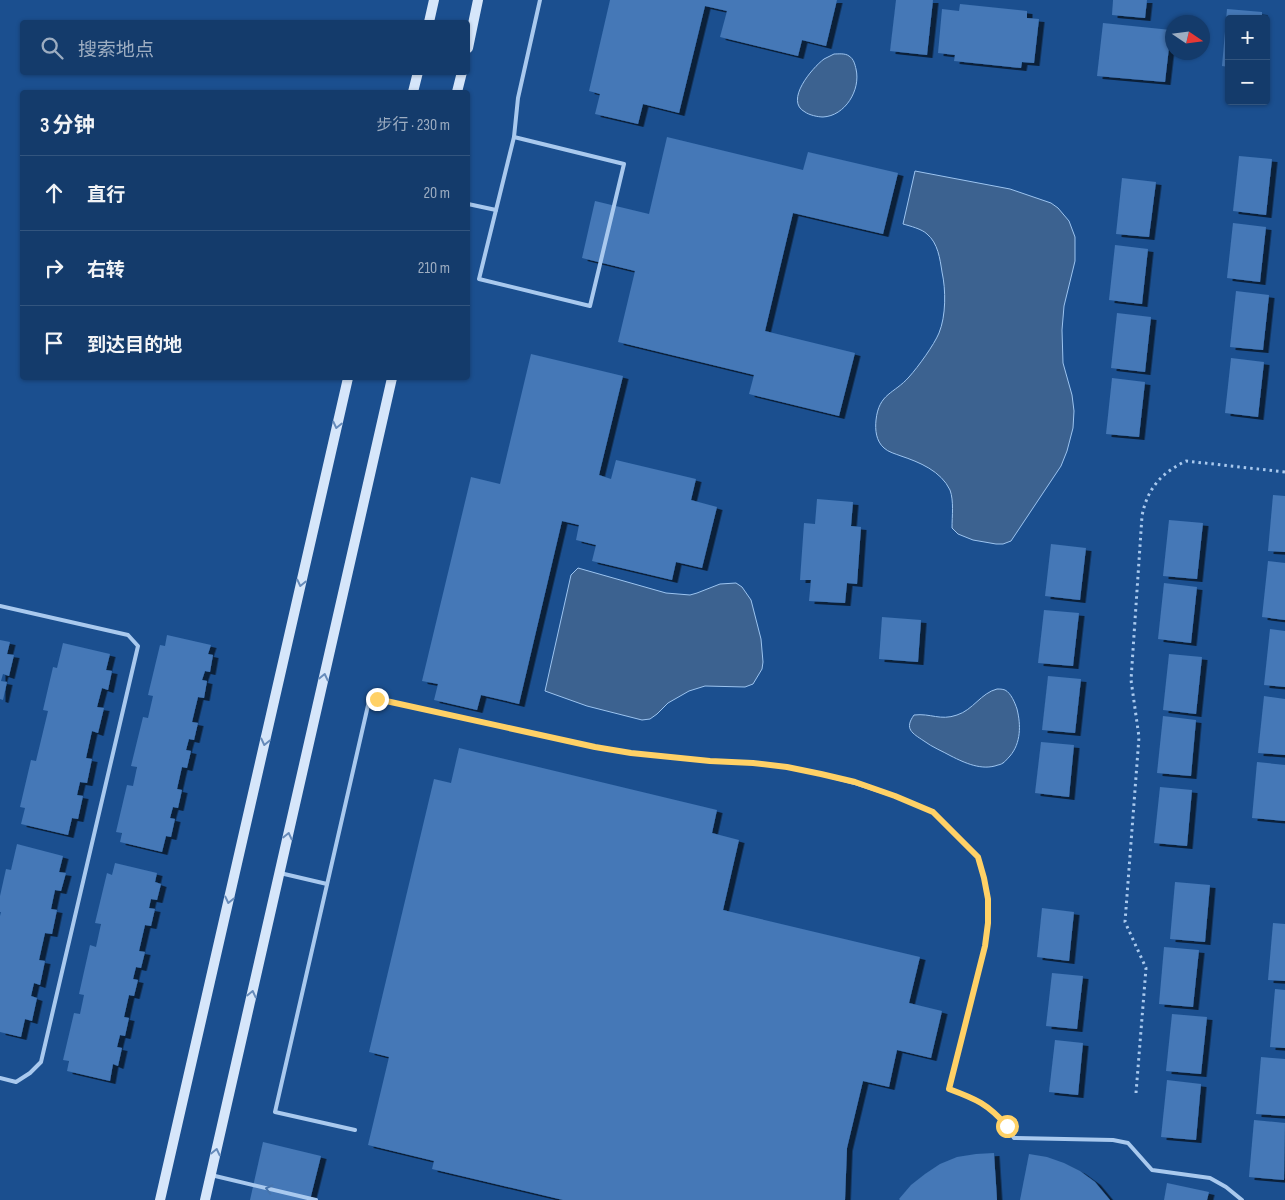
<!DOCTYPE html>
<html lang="zh">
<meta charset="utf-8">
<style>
body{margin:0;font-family:"Sofia Sans Condensed","Noto Sans SC",sans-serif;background:#214673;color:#f1f3f6}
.controls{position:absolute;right:15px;top:15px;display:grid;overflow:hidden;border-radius:5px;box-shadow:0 1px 4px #0004}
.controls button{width:45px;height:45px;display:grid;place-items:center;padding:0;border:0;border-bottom:1px solid #33557e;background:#143b6b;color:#f1f3f6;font:25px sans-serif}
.compass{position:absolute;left:1165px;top:15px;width:45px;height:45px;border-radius:50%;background:#143b6b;box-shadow:0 1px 4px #0004;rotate:103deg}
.stop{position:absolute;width:15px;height:15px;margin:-11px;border:4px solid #ffd166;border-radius:50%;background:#fff}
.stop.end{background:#ffd166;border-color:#fff;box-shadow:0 1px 5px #0008}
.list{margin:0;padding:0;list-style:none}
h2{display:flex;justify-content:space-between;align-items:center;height:65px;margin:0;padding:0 20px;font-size:21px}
h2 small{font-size:16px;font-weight:400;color:#9dadc1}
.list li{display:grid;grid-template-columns:32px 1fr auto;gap:15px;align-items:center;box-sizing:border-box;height:75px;padding:0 20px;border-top:1px solid #33557e}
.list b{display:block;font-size:19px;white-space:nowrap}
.list em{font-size:16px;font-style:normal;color:#9dadc1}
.icon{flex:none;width:28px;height:28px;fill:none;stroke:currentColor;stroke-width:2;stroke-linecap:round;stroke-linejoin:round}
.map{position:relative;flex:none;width:1285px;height:1200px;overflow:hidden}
.search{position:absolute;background:#143b6b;box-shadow:0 1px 4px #0004;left:20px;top:20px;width:450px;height:55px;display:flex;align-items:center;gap:12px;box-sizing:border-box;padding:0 18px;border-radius:5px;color:#9dadc1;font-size:19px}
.panel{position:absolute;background:#143b6b;box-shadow:0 1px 4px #0004;left:20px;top:90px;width:450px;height:290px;border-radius:5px}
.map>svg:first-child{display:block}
.water{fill:#3c6290;stroke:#9cc4f0}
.building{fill:#4478b7;filter:url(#shadow)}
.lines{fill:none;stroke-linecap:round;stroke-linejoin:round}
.path{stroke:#a9c9ee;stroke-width:3;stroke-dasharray:2.5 4;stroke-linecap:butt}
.lane{stroke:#a9c9ee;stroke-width:4}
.secondary{stroke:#d6e6fa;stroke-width:10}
.oneway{stroke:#668bba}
.oneway2{stroke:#4674ac}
.route{stroke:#ffd166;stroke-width:6}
</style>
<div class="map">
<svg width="1285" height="1200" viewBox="0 0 1285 1200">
<defs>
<filter id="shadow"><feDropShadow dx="5.5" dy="3" stdDeviation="0" flood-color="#0009"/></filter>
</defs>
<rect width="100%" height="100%" fill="#1b4f8f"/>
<g class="water">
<path d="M834 54C839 54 845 53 849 56 854 59 855 65 856 69 861 90 845 116 823 117 818 117 809 115 805 112 784 101 812 68 824 59 827 57 831 56 834 54Z"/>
<path d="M915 171 1010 189 1051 203 1058 208 1069 221 1075 237V261L1064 306 1062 330 1063 363 1072 395 1074 411 1073 428 1067 451 1061 466 1011 541 1003 544H996L973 540 958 534 952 528C952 516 954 501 950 490 941 471 919 462 901 456 896 454 888 452 884 448 876 441 875 430 876 420 879 393 894 394 909 377 918 367 934 345 939 333 946 316 946 290 942 272 940 259 938 243 927 234 922 229 910 226 903 224Z"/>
<path d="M578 568 666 593 690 595 697 593 720 584 736 583 742 587 751 600 761 639 763 662 762 669 753 684 745 687 705 686 689 691 668 703 657 714 650 719 642 720 587 706 545 691 571 575Z"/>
<path d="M997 689C1000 689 1002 689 1005 690 1011 693 1015 703 1017 709 1021 725 1021 743 1010 756 1006 760 1004 764 998 765 982 771 965 763 951 756 942 751 932 747 924 741 912 733 904 729 914 715 931 713 940 721 957 715 973 710 981 693 997 689Z"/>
</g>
<g class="building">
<path d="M610 0H837L826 46 802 40 798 56 720 37 727 11 705 6 679 113 643 104 638 124 595 114 600 94 589 91Z"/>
<path d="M896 0H933L927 55 890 51Z"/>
<path d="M1113 0H1147L1145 18 1112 15Z"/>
<path d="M960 4 1027 11V18L1039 19 1034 63 1022 62 1021 68 954 61 955 55 938 53 942 9 959 11Z"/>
<path d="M1227 9 1262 12V19H1229V67L1222 66Z"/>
<path d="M1103 23 1171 30 1165 82 1097 76Z"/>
<path d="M667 137 803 170 808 152 898 173 883 234 793 213 765 331 855 353 839 416 749 394 754 375 618 342 635 271 582 258 595 201 649 214Z"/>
<path d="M1239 156 1272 159 1266 215 1233 211Z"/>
<path d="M1122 178 1156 182 1149 237 1116 234Z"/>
<path d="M1233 223 1266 227 1260 282 1227 278Z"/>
<path d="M1115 245 1148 249 1142 304 1109 300Z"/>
<path d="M1236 291 1269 295 1263 350 1230 347Z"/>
<path d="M1117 313 1151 317 1145 372 1111 368Z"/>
<path d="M531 354 623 376 599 475 611 479 616 460 696 479 691 500 717 507 702 568 676 562 672 580 592 561 596 545 576 540 579 525 562 521 519 704 481 695 477 710 434 700 438 684 422 681 471 477 500 484Z"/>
<path d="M1231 358 1264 362 1258 417 1225 413Z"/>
<path d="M1112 378 1145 382 1139 437 1106 434Z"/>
<path d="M1273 495 1285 496V552L1268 551Z"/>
<path d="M817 499 853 502 851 526 861 527 857 584 847 583 845 603 809 601 811 580H800L804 523 815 524Z"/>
<path d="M1169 520 1203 523 1197 579 1163 576Z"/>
<path d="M1051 544 1086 548 1080 600 1045 596Z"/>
<path d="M1268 561 1285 563V620L1262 617Z"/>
<path d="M1164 583 1197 587 1191 643 1158 639Z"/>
<path d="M1044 610 1079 613 1073 666 1038 663Z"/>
<path d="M882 617 921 620 918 662 879 659Z"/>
<path d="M1270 629 1285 631V687L1264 685Z"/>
<path d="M167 635 211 645 208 654 213 655 210 672 205 671 202 680 207 681 204 698 198 697 192 722 198 723 194 740 189 739 186 750 191 751 187 768 182 767 177 789 182 790 178 808 173 807 170 818 175 819 171 837 166 836 162 852 120 842 122 833 116 832 127 785 133 786 137 767 131 766 143 717 148 718 153 696 148 695 160 645 165 646Z"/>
<path d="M0 640 10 642 7 654 14 655 9 676 3 674 1 681 7 682 3 700 0 699Z"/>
<path d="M63 643 110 654 106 670 112 671 108 690 102 688 97 707 104 708 98 733 92 731 86 758 92 759 87 783 80 782 77 795 83 796 78 819 72 818 68 835 21 824 25 808 20 807 31 760 36 761 48 711 43 710 53 667 57 668Z"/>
<path d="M1169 654 1202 657 1196 714 1163 710Z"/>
<path d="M1048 676 1081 679 1075 733 1042 730Z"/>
<path d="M1264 696 1285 699V755L1258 753Z"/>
<path d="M1163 716 1196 720 1191 776 1157 773Z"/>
<path d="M1041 742 1074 745 1069 797 1035 793Z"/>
<path d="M459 748 717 810 712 833 739 840 723 910 920 957 909 1003 942 1011 931 1058 897 1050 889 1087 863 1081 847 1148 845 1200H563L432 1169 434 1161 368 1145 389 1057 369 1052 434 779 451 783Z"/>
<path d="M1257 762 1285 765V821L1252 818Z"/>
<path d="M1160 787 1192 790 1187 846 1154 843Z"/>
<path d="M17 844 63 856 59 872 66 873 61 891 55 890 51 909 57 910 52 934 45 933 39 960 45 961 40 985 34 983 31 996 37 998 32 1021 25 1019 21 1037 0 1032V916L1 912H0V896L6 869 11 870Z"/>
<path d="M115 863 157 873 155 882 161 884 157 900 151 899 149 908 155 909 151 926 145 925 139 951 145 952 141 968 136 967 133 979 138 980 134 996 129 995 124 1017 129 1018 125 1036 120 1035 117 1047 122 1048 118 1066 113 1064 110 1081 67 1071 69 1061 63 1060 74 1013 80 1014 84 995 79 994 90 945 96 947 101 924 95 923 107 873 112 875Z"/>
<path d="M1175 882 1210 885 1205 942 1170 939Z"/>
<path d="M1042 908 1074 912 1069 961 1037 957Z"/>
<path d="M1273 923 1285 924V981L1268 980Z"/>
<path d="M1164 947 1199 950 1193 1007 1159 1004Z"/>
<path d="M1052 973 1083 976 1077 1029 1046 1026Z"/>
<path d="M1275 989 1285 990V1048L1270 1047Z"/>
<path d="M1172 1014 1207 1017 1201 1074 1166 1071Z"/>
<path d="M1055 1040 1083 1043 1078 1095 1049 1092Z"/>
<path d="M1261 1057 1285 1059V1116L1256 1114Z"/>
<path d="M1167 1080 1201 1084 1196 1140 1161 1137Z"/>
<path d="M1254 1120 1285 1123 1284 1180 1249 1177Z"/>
<path d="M263 1142 321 1156 310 1200H250Z"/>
<path d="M994 1153 997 1200H900L899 1199 911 1185 925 1174 940 1164 957 1157 976 1154Z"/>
<path d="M1029 1154 1047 1157 1064 1163 1080 1171 1095 1182 1110 1200H1020Z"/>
<path d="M1167 1183 1209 1192 1207 1200H1164Z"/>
</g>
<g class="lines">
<path class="path" d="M1136 1093 1146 968 1125 922 1139 737 1131 680 1142 516C1147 489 1161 473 1186 461L1285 472"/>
<g class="lane">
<path d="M514 137 624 164 590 306 479 279Z"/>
<path d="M514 137 518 98 540 0"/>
<path d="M468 204 496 210"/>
<path d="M0 606 128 635 138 646 41 1062 30 1073 16 1082 0 1078"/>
<path d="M280 873 327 884"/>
<path d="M355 1130 275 1112 369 701 377 699 595 747 631 753 710 761 753 763 787 767 821 774 855 783 895 796 933 812 978 857 984 878 988 899V923L985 946 949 1089C980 1101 996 1108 1014 1138L1113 1140 1128 1143 1152 1170 1210 1178 1226 1187 1242 1200"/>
<path d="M211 1175 316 1200"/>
</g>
<g class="secondary">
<path d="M429 22 434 0"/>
<path d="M468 48 478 0"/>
<path d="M413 92 418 72"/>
<path d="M457 92 462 72"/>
<path d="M160 1200 348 378"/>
<path d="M205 1200 392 378"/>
</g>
</g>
<defs><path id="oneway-chevron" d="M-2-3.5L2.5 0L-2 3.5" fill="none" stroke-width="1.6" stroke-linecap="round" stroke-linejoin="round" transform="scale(1.25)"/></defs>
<g class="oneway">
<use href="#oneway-chevron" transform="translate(337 425) rotate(103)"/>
<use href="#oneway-chevron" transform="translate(301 583) rotate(103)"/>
<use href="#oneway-chevron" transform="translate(324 677) rotate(-77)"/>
<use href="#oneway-chevron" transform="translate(265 742) rotate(103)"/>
<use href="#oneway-chevron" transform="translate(288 836) rotate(-77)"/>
<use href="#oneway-chevron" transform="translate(229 900) rotate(103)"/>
<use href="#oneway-chevron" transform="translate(252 994) rotate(-77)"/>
<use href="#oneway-chevron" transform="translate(216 1152) rotate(-77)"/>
</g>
<use class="oneway2" href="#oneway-chevron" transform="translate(269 1189) rotate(-166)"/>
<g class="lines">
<path class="route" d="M377 699 595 747 631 753 710 761 753 763 787 767 821 774 855 782 895 796 933 812 978 857 984 878 988 899V923L985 946 949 1089C976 1099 988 1104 1007 1126"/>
</g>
</svg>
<div class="controls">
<button>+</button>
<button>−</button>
</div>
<svg class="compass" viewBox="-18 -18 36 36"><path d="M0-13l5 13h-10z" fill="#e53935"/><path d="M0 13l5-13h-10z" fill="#9dadc1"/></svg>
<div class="stop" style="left:1007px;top:1126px"></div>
<div class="stop end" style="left:377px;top:699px"></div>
<div class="search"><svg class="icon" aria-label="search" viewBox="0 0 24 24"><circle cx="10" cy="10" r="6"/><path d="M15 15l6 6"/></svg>搜索地点</div>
<section class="panel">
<h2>3 分钟<small>步行 · 230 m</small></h2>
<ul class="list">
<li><svg class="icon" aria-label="ahead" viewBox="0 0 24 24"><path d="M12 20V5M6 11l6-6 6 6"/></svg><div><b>直行</b></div><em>20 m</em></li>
<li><svg class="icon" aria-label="right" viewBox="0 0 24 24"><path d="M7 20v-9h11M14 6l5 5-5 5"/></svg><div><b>右转</b></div><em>210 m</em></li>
<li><svg class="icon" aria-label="arrive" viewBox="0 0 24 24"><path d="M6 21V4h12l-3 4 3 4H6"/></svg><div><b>到达目的地</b></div></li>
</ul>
</section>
</div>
